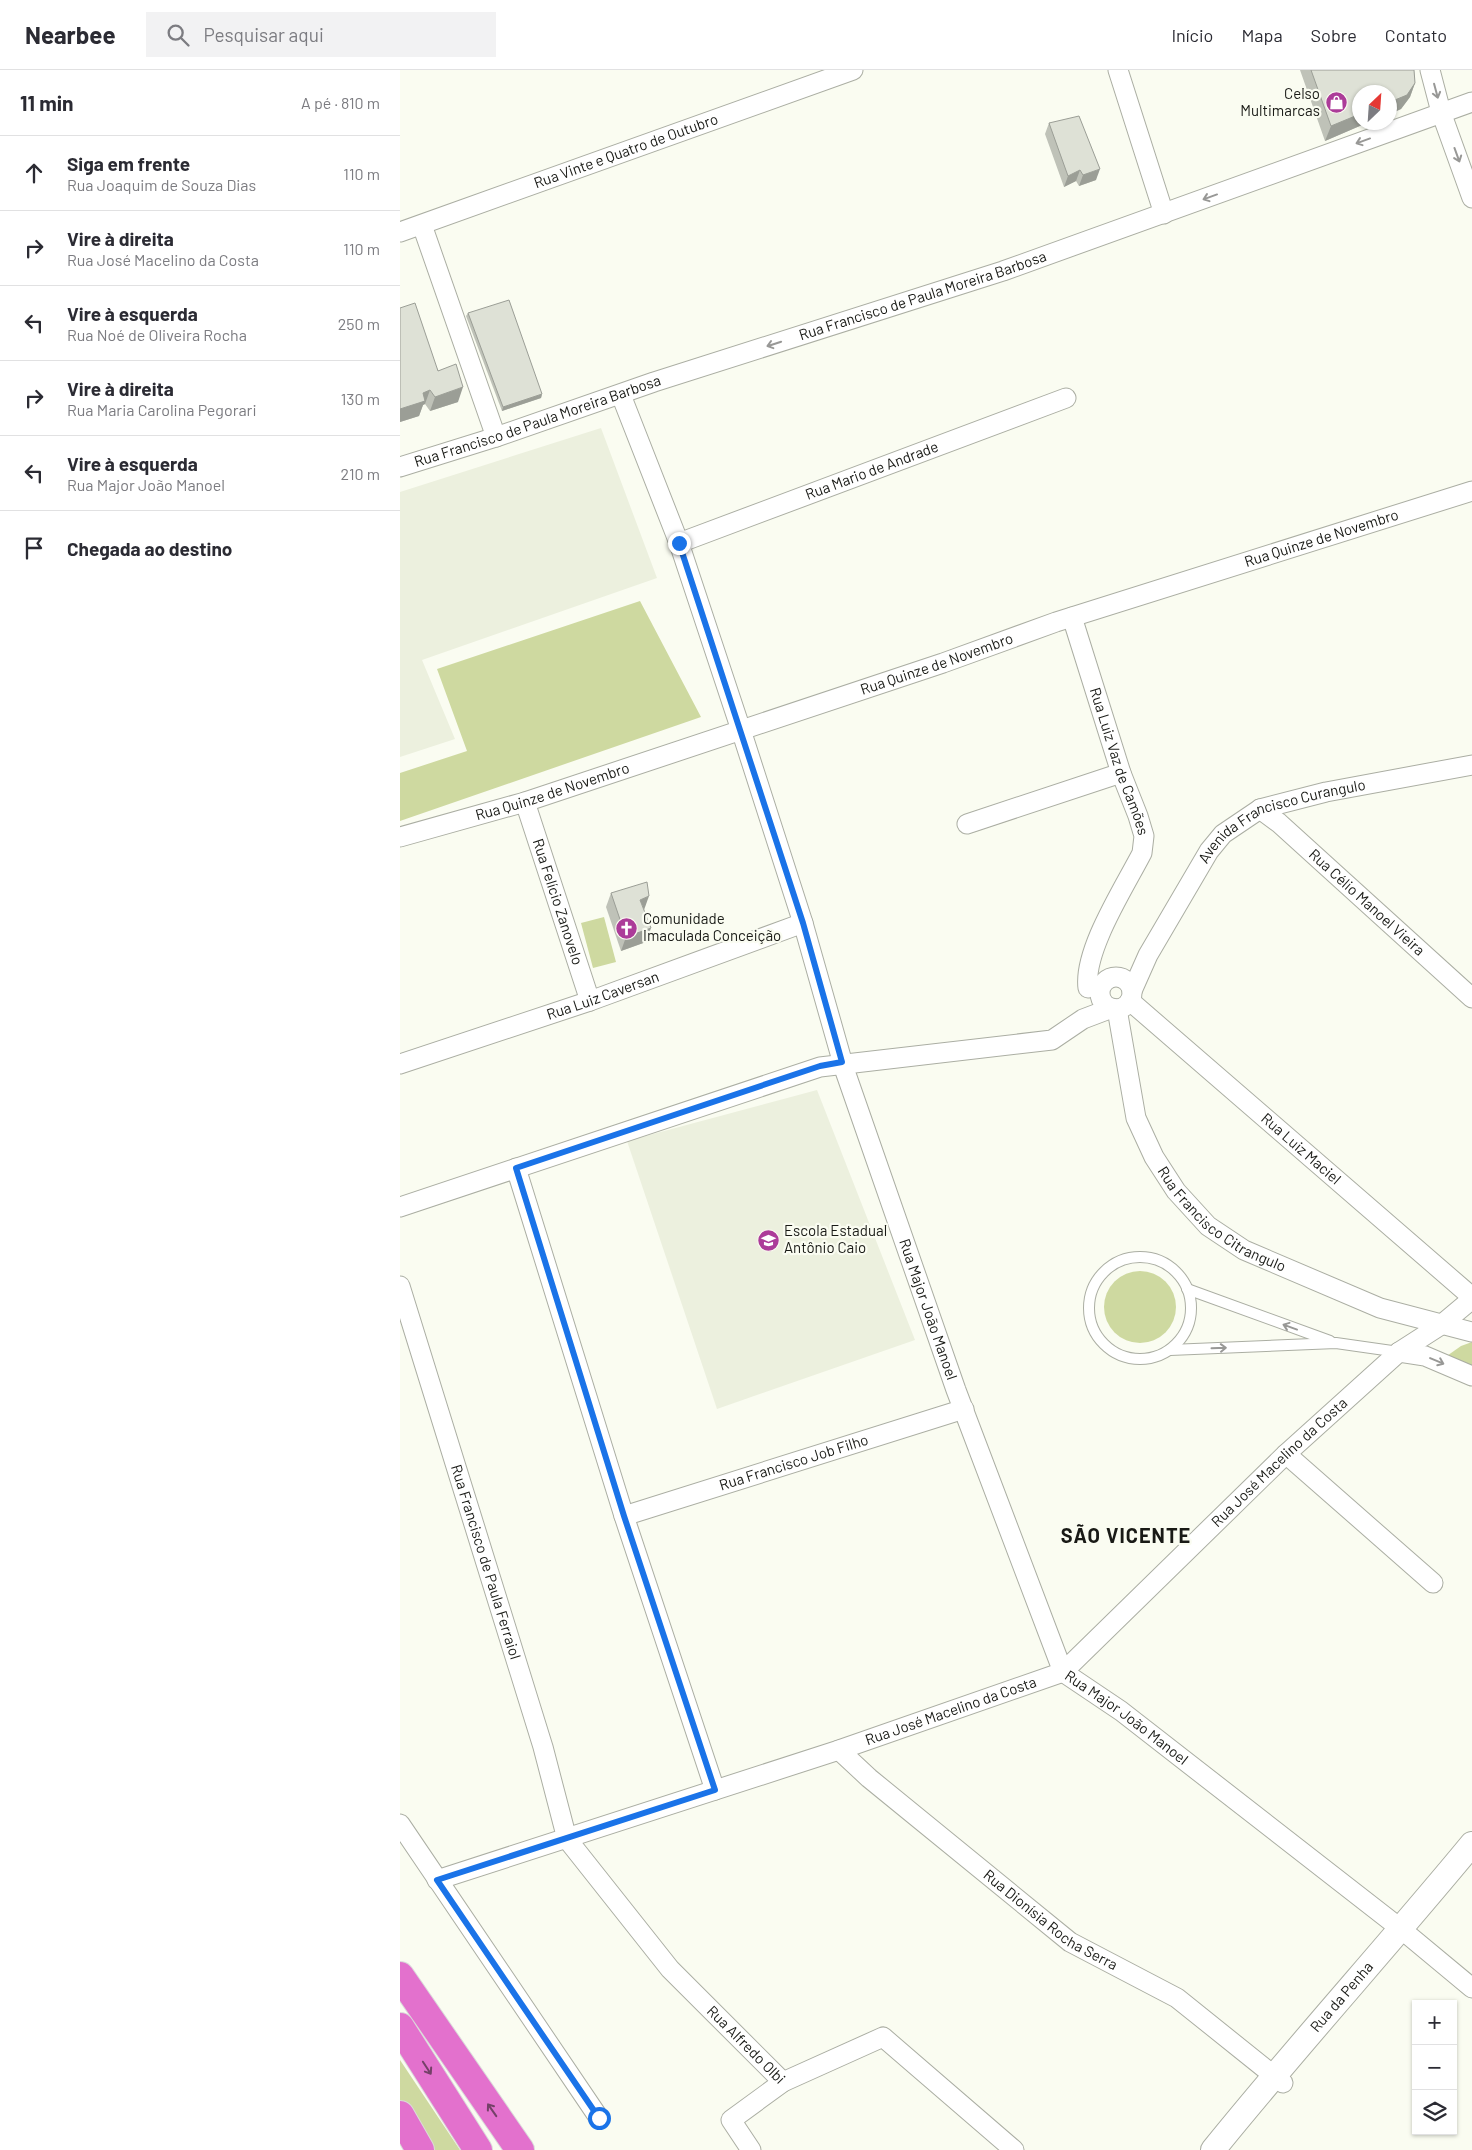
<!DOCTYPE html>
<html lang="pt">
<meta charset="utf-8">
<style>
body{margin:0;font-family:Barlow,sans-serif;background:#f2f2f3;color:#2b2b33}
.controls{position:absolute;right:15px;bottom:15px;display:grid;overflow:hidden;border-radius:0px;box-shadow:0 1px 4px #0004}
.controls button{width:45px;height:45px;display:grid;place-items:center;padding:0;border:0;border-bottom:1px solid #e1e1e2;background:#fff;color:#2b2b33;font:25px sans-serif}
.compass{position:absolute;left:952px;top:15px;width:45px;height:45px;border-radius:50%;background:#fff;box-shadow:0 1px 4px #0004;rotate:25deg}
.stop{position:absolute;width:15px;height:15px;margin:-11px;border:4px solid #1a73e8;border-radius:50%;background:#fff}
.stop.end{background:#1a73e8;border-color:#fff;box-shadow:0 1px 5px #0008}
.list{margin:0;padding:0;list-style:none}
h2{display:flex;justify-content:space-between;align-items:center;height:65px;margin:0;padding:0 20px;font-size:21px}
h2 small{font-size:16px;font-weight:400;color:#7c7c81}
.list li{display:grid;grid-template-columns:32px 1fr auto;gap:15px;align-items:center;box-sizing:border-box;height:75px;padding:0 20px;border-top:1px solid #e1e1e2}
.list b{display:block;font-size:19px;white-space:nowrap}
.list p{margin:0;font-size:16px;white-space:nowrap;color:#7c7c81}
.list em{font-size:16px;font-style:normal;color:#7c7c81}
.icon{flex:none;width:28px;height:28px;fill:none;stroke:currentColor;stroke-width:2;stroke-linecap:round;stroke-linejoin:round}
.map{position:relative;flex:none;width:1072px;height:2080px;overflow:hidden}
header{display:flex;align-items:center;gap:30px;box-sizing:border-box;height:70px;padding:0 25px;background:#fff;border-bottom:1px solid #e1e1e2}
header strong{font-size:24px}
nav{display:flex;gap:28px;margin-inline-start:auto;font-size:18px}
.search{width:350px;height:45px;background:#f2f2f3;display:flex;align-items:center;gap:12px;box-sizing:border-box;padding:0 18px;border-radius:0px;color:#7c7c81;font-size:19px}
main{display:flex}
aside{flex:1;background:#fff}
.map>svg:first-child{display:block}
.built{fill:#ecf0de}
.green{fill:#ced9a0}
.lines{fill:none;stroke-linecap:round;stroke-linejoin:round}
.service-casing{stroke:#abaea3;stroke-width:12}
.minor-casing{stroke:#abaea3;stroke-width:21}
.tertiary-casing{stroke:#abaea3;stroke-width:26}
.motorway-casing{stroke:#dadada;stroke-width:30}
.service{stroke:#fff;stroke-width:10}
.minor{stroke:#fff;stroke-width:19}
.tertiary{stroke:#fff;stroke-width:24}
.motorway{stroke:#e371cd;stroke-width:28}
.wall{fill:#bfc2b8}
.shaded-wall{fill:#9b9e96}
.building{fill:#dee1d6;stroke:#9b9e96}
.oneway{stroke:#989896}
.oneway2{stroke:#744168}
.route{stroke:#1a73e8;stroke-width:6}
.labels{text-anchor:middle;stroke-width:4.5;stroke-linejoin:round;paint-order:stroke}
.poi-label{font-size:15px;fill:#191a16;stroke:#fafcf1;text-anchor:start}
.street-label{font-size:15px;fill:#191a16;stroke:#fafcf1}
.district-label{font-size:20px;font-weight:bold;letter-spacing:1px;fill:#191a16;stroke:#fafcf1}
</style>
<header>
<strong>Nearbee</strong>
<div class="search"><svg class="icon" aria-label="search" viewBox="0 0 24 24"><circle cx="10" cy="10" r="6"/><path d="M15 15l6 6"/></svg>Pesquisar aqui</div>
<nav><a>Início</a><a>Mapa</a><a>Sobre</a><a>Contato</a></nav>
</header>
<main>
<aside>
<h2>11 min<small>A pé · 810 m</small></h2>
<ul class="list">
<li><svg class="icon" aria-label="ahead" viewBox="0 0 24 24"><path d="M12 20V5M6 11l6-6 6 6"/></svg><div><b>Siga em frente</b><p>Rua Joaquim de Souza Dias</p></div><em>110 m</em></li>
<li><svg class="icon" aria-label="right" viewBox="0 0 24 24"><path d="M7 20v-9h11M14 6l5 5-5 5"/></svg><div><b>Vire à direita</b><p>Rua José Macelino da Costa</p></div><em>110 m</em></li>
<li><svg class="icon" aria-label="left" viewBox="0 0 24 24"><path d="M17 20v-9H6M10 6l-5 5 5 5"/></svg><div><b>Vire à esquerda</b><p>Rua Noé de Oliveira Rocha</p></div><em>250 m</em></li>
<li><svg class="icon" aria-label="right" viewBox="0 0 24 24"><path d="M7 20v-9h11M14 6l5 5-5 5"/></svg><div><b>Vire à direita</b><p>Rua Maria Carolina Pegorari</p></div><em>130 m</em></li>
<li><svg class="icon" aria-label="left" viewBox="0 0 24 24"><path d="M17 20v-9H6M10 6l-5 5 5 5"/></svg><div><b>Vire à esquerda</b><p>Rua Major João Manoel</p></div><em>210 m</em></li>
<li><svg class="icon" aria-label="arrive" viewBox="0 0 24 24"><path d="M6 21V4h12l-3 4 3 4H6"/></svg><div><b>Chegada ao destino</b></div></li>
</ul>
</aside>
<div class="map">
<svg width="1072" height="2080" viewBox="0 0 1072 2080">
<rect width="100%" height="100%" fill="#fafcf1"/>
<g class="built">
<path d="M201 358 257 508 22 590 55 669 0 687V422Z"/>
<path d="M417 1020 515 1270 317 1339 227 1071Z"/>
</g>
<g class="green">
<path d="M240 531 301 647 0 751V703L67 681 37 599Z"/>
<path d="M204 847 216 892 193 898 181 853Z"/>
<circle cx="740" cy="1237" r="36"/>
<path d="M1072 1272V1299L1044 1288 1061 1276Z"/>
<path d="M0 1990 60 2080H31L0 2034Z"/>
</g>
<g class="lines">
<defs>
<g id="service">
<circle cx="740" cy="1238" r="51"/>
<path d="M787 1219 930 1271"/>
<path d="M770 1280 936 1273 999 1282"/>
</g>
<g id="minor">
<path d="M718 0 764 144"/>
<path d="M1030 0 1041 42 1072 128"/>
<path d="M22 155 96 367"/>
<path id="s1" d="M0 162 453 0"/>
<path id="s2" d="M221 325 279 473 341 660 403 853 445 1001 556 1320 663 1602 721 1641 1001 1859 1072 1918"/>
<path id="s3" d="M0 397 96 367 254 312 603 201 1072 32"/>
<path id="s4" d="M279 473 666 328"/>
<path id="s5" d="M672 547 721 703 738 746 744 766 742 783C724 818 683 881 688 918"/>
<path id="s6" d="M125 732 190 931"/>
<path id="s7" d="M860 739 879 753 1072 928"/>
<path d="M567 754 721 703"/>
<path id="s8" d="M0 767 125 732 543 593 656 552 1072 421"/>
<circle cx="716" cy="923" r="16"/>
<path id="s9" d="M732 921 748 885 809 781 823 764 860 739 926 722 1072 695"/>
<path id="s10" d="M730 931 1072 1227"/>
<path id="s11" d="M717 939 736 1048 754 1087 776 1121 808 1156 844 1180 980 1238 1072 1262"/>
<path id="s12" d="M0 994 190 931 403 853"/>
<path d="M116 1098 224 1446 315 1720"/>
<path d="M0 1137 420 997 652 970 683 949 712 938"/>
<path id="s13" d="M0 1216 143 1677 167 1769 270 1899 383 2012"/>
<path d="M999 1282 1025 1286 1072 1306"/>
<path d="M886 1384 1033 1513"/>
<path id="s14" d="M224 1446 564 1339"/>
<path id="s15" d="M439 1680 469 1708 670 1872 777 1928 883 2013"/>
<path d="M0 1754 199 2048"/>
<path id="s16" d="M37 1810 439 1680 663 1602 886 1384 999 1282 1041 1255 1072 1229"/>
<path d="M351 2080 331 2050 383 2012 483 1967 614 2080"/>
</g>
<g id="tertiary">
<path id="s17" d="M813 2080C897 1976 987 1877 1072 1774"/>
</g>
<g id="motorway">
<path d="M0 1906 120 2080"/>
<path d="M0 1957 78 2080"/>
<path d="M0 2045 20 2080"/>
</g>
</defs>
<use href="#service" class="service-casing"/>
<use href="#minor" class="minor-casing"/>
<use href="#tertiary" class="tertiary-casing"/>
<use href="#motorway" class="motorway-casing"/>
<use href="#service" class="service"/>
<use href="#minor" class="minor"/>
<use href="#tertiary" class="tertiary"/>
<use href="#motorway" class="motorway"/>
</g>
<g class="wall">
<path d="M900 0H1014L1015 13 1010 27 1001 39 990 44V22L960 52H969L925 71Z"/>
<path d="M649 53 696 110 679 116 676 111 664 117 645 64Z"/>
<path d="M0 238 58 332 30 341 25 334 23 335 19 346 0 352Z"/>
<path d="M68 243 142 324 141 328 102 341 66 246Z"/>
<path d="M211 823 244 840 246 872 221 881 206 837Z"/>
</g>
<g class="shaded-wall">
<path d="M1015 13 1010 27 1001 39 990 44V32Z"/>
<path d="M960 44V52H969L925 71 931 56Z"/>
<path d="M700 99 696 110 679 116 683 105Z"/>
<path d="M680 100 676 111 664 117 668 106Z"/>
<path d="M63 317 58 332 30 341 35 327Z"/>
<path d="M30 320 25 334 23 335 19 346 0 352V339L23 323Z"/>
<path d="M142 324 141 328 102 341 103 337Z"/>
<path d="M249 826 244 840 240 830Z"/>
<path d="M251 858 246 872 221 881 226 867Z"/>
</g>
<g class="building">
<path d="M911 0H1014L1015 13 1007 25 990 32V22H960V44L931 56Z"/>
<path d="M679 46 700 99 683 105 680 100 668 106 649 53Z"/>
<path d="M109 230 142 324 103 337 68 243Z"/>
<path d="M15 233 38 301 56 294 63 317 35 327 30 320 23 323 25 331 0 339V238Z"/>
<path d="M247 812 249 826 240 830 251 858 226 867 211 823Z"/>
</g>
<defs><path id="oneway-shaft" d="M-6 0H5M1.5-3L5.5 0L1.5 3" fill="none" stroke-width="1.6" stroke-linecap="round" stroke-linejoin="round" transform="scale(1.25)"/></defs>
<g class="oneway">
<use href="#oneway-shaft" transform="translate(1036 21) rotate(75)"/>
<use href="#oneway-shaft" transform="translate(963 71) rotate(160)"/>
<use href="#oneway-shaft" transform="translate(1057 85) rotate(70)"/>
<use href="#oneway-shaft" transform="translate(810 127) rotate(160)"/>
<use href="#oneway-shaft" transform="translate(374 274) rotate(162)"/>
<use href="#oneway-shaft" transform="translate(890 1257) rotate(-160)"/>
<use href="#oneway-shaft" transform="translate(819 1278) rotate(-2)"/>
<use href="#oneway-shaft" transform="translate(1037 1291) rotate(23)"/>
</g>
<g class="oneway2">
<use href="#oneway-shaft" transform="translate(27 1998) rotate(57)"/>
<use href="#oneway-shaft" transform="translate(92 2040) rotate(-125)"/>
</g>
<g class="lines">
<path class="route" d="M199 2048 37 1810 315 1720 224 1446 116 1098 420 996 442 992 403 853 279 473"/>
</g>
<defs>
<symbol id="shop-disc" viewBox="-11 -11 22 22"><circle r="9.5" fill="#ac3c99" stroke="#fafcf1"/><path d="M-5-2.5h2.3a2.7 3.5 0 0 1 5.4 0H5L5.5 6h-11ZM-1.5-2.5h3a1.5 2.3 0 0 0-3 0Z" fill="#fff"/></symbol>
<symbol id="church-disc" viewBox="-11 -11 22 22"><circle r="9.5" fill="#ac3c99" stroke="#fafcf1"/><path d="M-1.2-6h2.4v3.5h3.3v2.4h-3.3V6h-2.4V-.1h-3.3v-2.4h3.3Z" fill="#fff"/></symbol>
<symbol id="school-disc" viewBox="-11 -11 22 22"><circle r="9.5" fill="#ac3c99" stroke="#fafcf1"/><path d="M0-5L7-2L0 1L-7-2ZM-4 1L0 2.5L4 1V4Q0 6-4 4Z" fill="#fff"/></symbol>
</defs>
<g fill-rule="evenodd">
<use href="#shop-disc" x="924" y="20" width="25" height="25"/>
<use href="#church-disc" x="214" y="846" width="25" height="25"/>
<use href="#school-disc" x="356" y="1158" width="25" height="25"/>
</g>
<g class="labels">
<g class="poi-label">
<text x="920" y="29" text-anchor="end">Celso<tspan x="920" dy="17">Multimarcas</tspan></text>
<text x="243" y="854">Comunidade<tspan x="243" dy="17">Imaculada Conceição</tspan></text>
<text x="384" y="1166">Escola Estadual<tspan x="384" dy="17">Antônio Caio</tspan></text>
</g>
<g class="street-label">
<text dy="5" stroke="none"><textPath href="#s1" startOffset="240">Rua Vinte e Quatro de Outubro</textPath></text>
<text dy="5" stroke="none"><textPath href="#s3" startOffset="550">Rua Francisco de Paula Moreira Barbosa</textPath></text>
<text dy="5" stroke="none"><textPath href="#s3" startOffset="145">Rua Francisco de Paula Moreira Barbosa</textPath></text>
<text dy="5" stroke="none"><textPath href="#s4" startOffset="206">Rua Mario de Andrade</textPath></text>
<text dy="5" stroke="none"><textPath href="#s8" startOffset="969">Rua Quinze de Novembro</textPath></text>
<text dy="5" stroke="none"><textPath href="#s8" startOffset="564">Rua Quinze de Novembro</textPath></text>
<text dy="5" stroke="none"><textPath href="#s5" startOffset="152">Rua Luiz Vaz de Camões</textPath></text>
<text dy="5" stroke="none"><textPath href="#s8" startOffset="159">Rua Quinze de Novembro</textPath></text>
<text dy="5" stroke="none"><textPath href="#s9" startOffset="241">Avenida Francisco Curangulo</textPath></text>
<text dy="5" stroke="none"><textPath href="#s6" startOffset="105">Rua Felício Zanovelo</textPath></text>
<text dy="5" stroke="none"><textPath href="#s7" startOffset="142">Rua Célio Manoel Vieira</textPath></text>
<text dy="5" stroke="none"><textPath href="#s12" startOffset="214">Rua Luiz Caversan</textPath></text>
<text dy="5" stroke="none"><textPath href="#s10" startOffset="226">Rua Luiz Maciel</textPath></text>
<text dy="5" stroke="none"><textPath href="#s11" startOffset="248">Rua Francisco Citrangulo</textPath></text>
<text dy="5" stroke="none"><textPath href="#s2" startOffset="965">Rua Major João Manoel</textPath></text>
<text dy="5" stroke="none"><textPath href="#s16" startOffset="961">Rua José Macelino da Costa</textPath></text>
<text dy="5" stroke="none"><textPath href="#s14" startOffset="178">Rua Francisco Job Filho</textPath></text>
<text dy="5" stroke="none"><textPath href="#s13" startOffset="289">Rua Francisco de Paula Ferraiol</textPath></text>
<text dy="5" stroke="none"><textPath href="#s16" startOffset="541">Rua José Macelino da Costa</textPath></text>
<text dy="5" stroke="none"><textPath href="#s2" startOffset="1430">Rua Major João Manoel</textPath></text>
<text dy="5" stroke="none"><textPath href="#s15" startOffset="272">Rua Dionísia Rocha Serra</textPath></text>
<text dy="5" stroke="none"><textPath href="#s17" startOffset="200">Rua da Penha</textPath></text>
<text dy="5" stroke="none"><textPath href="#s13" startOffset="851">Rua Alfredo Olbi</textPath></text>
</g>
<g class="district-label">
<text x="726" y="1473">SÃO VICENTE</text>
</g>
</g>
</svg>
<div class="controls">
<button>+</button>
<button>−</button>
<button><svg class="icon" aria-label="layers" viewBox="0 0 24 24"><path d="M12 4l9 5-9 5-9-5zM3 14l9 5 9-5"/></svg></button>
</div>
<svg class="compass" viewBox="-18 -18 36 36"><path d="M0-13l5 13h-10z" fill="#e53935"/><path d="M0 13l5-13h-10z" fill="#7c7c81"/></svg>
<div class="stop" style="left:199px;top:2048px"></div>
<div class="stop end" style="left:279px;top:473px"></div>
</div>
</main>
